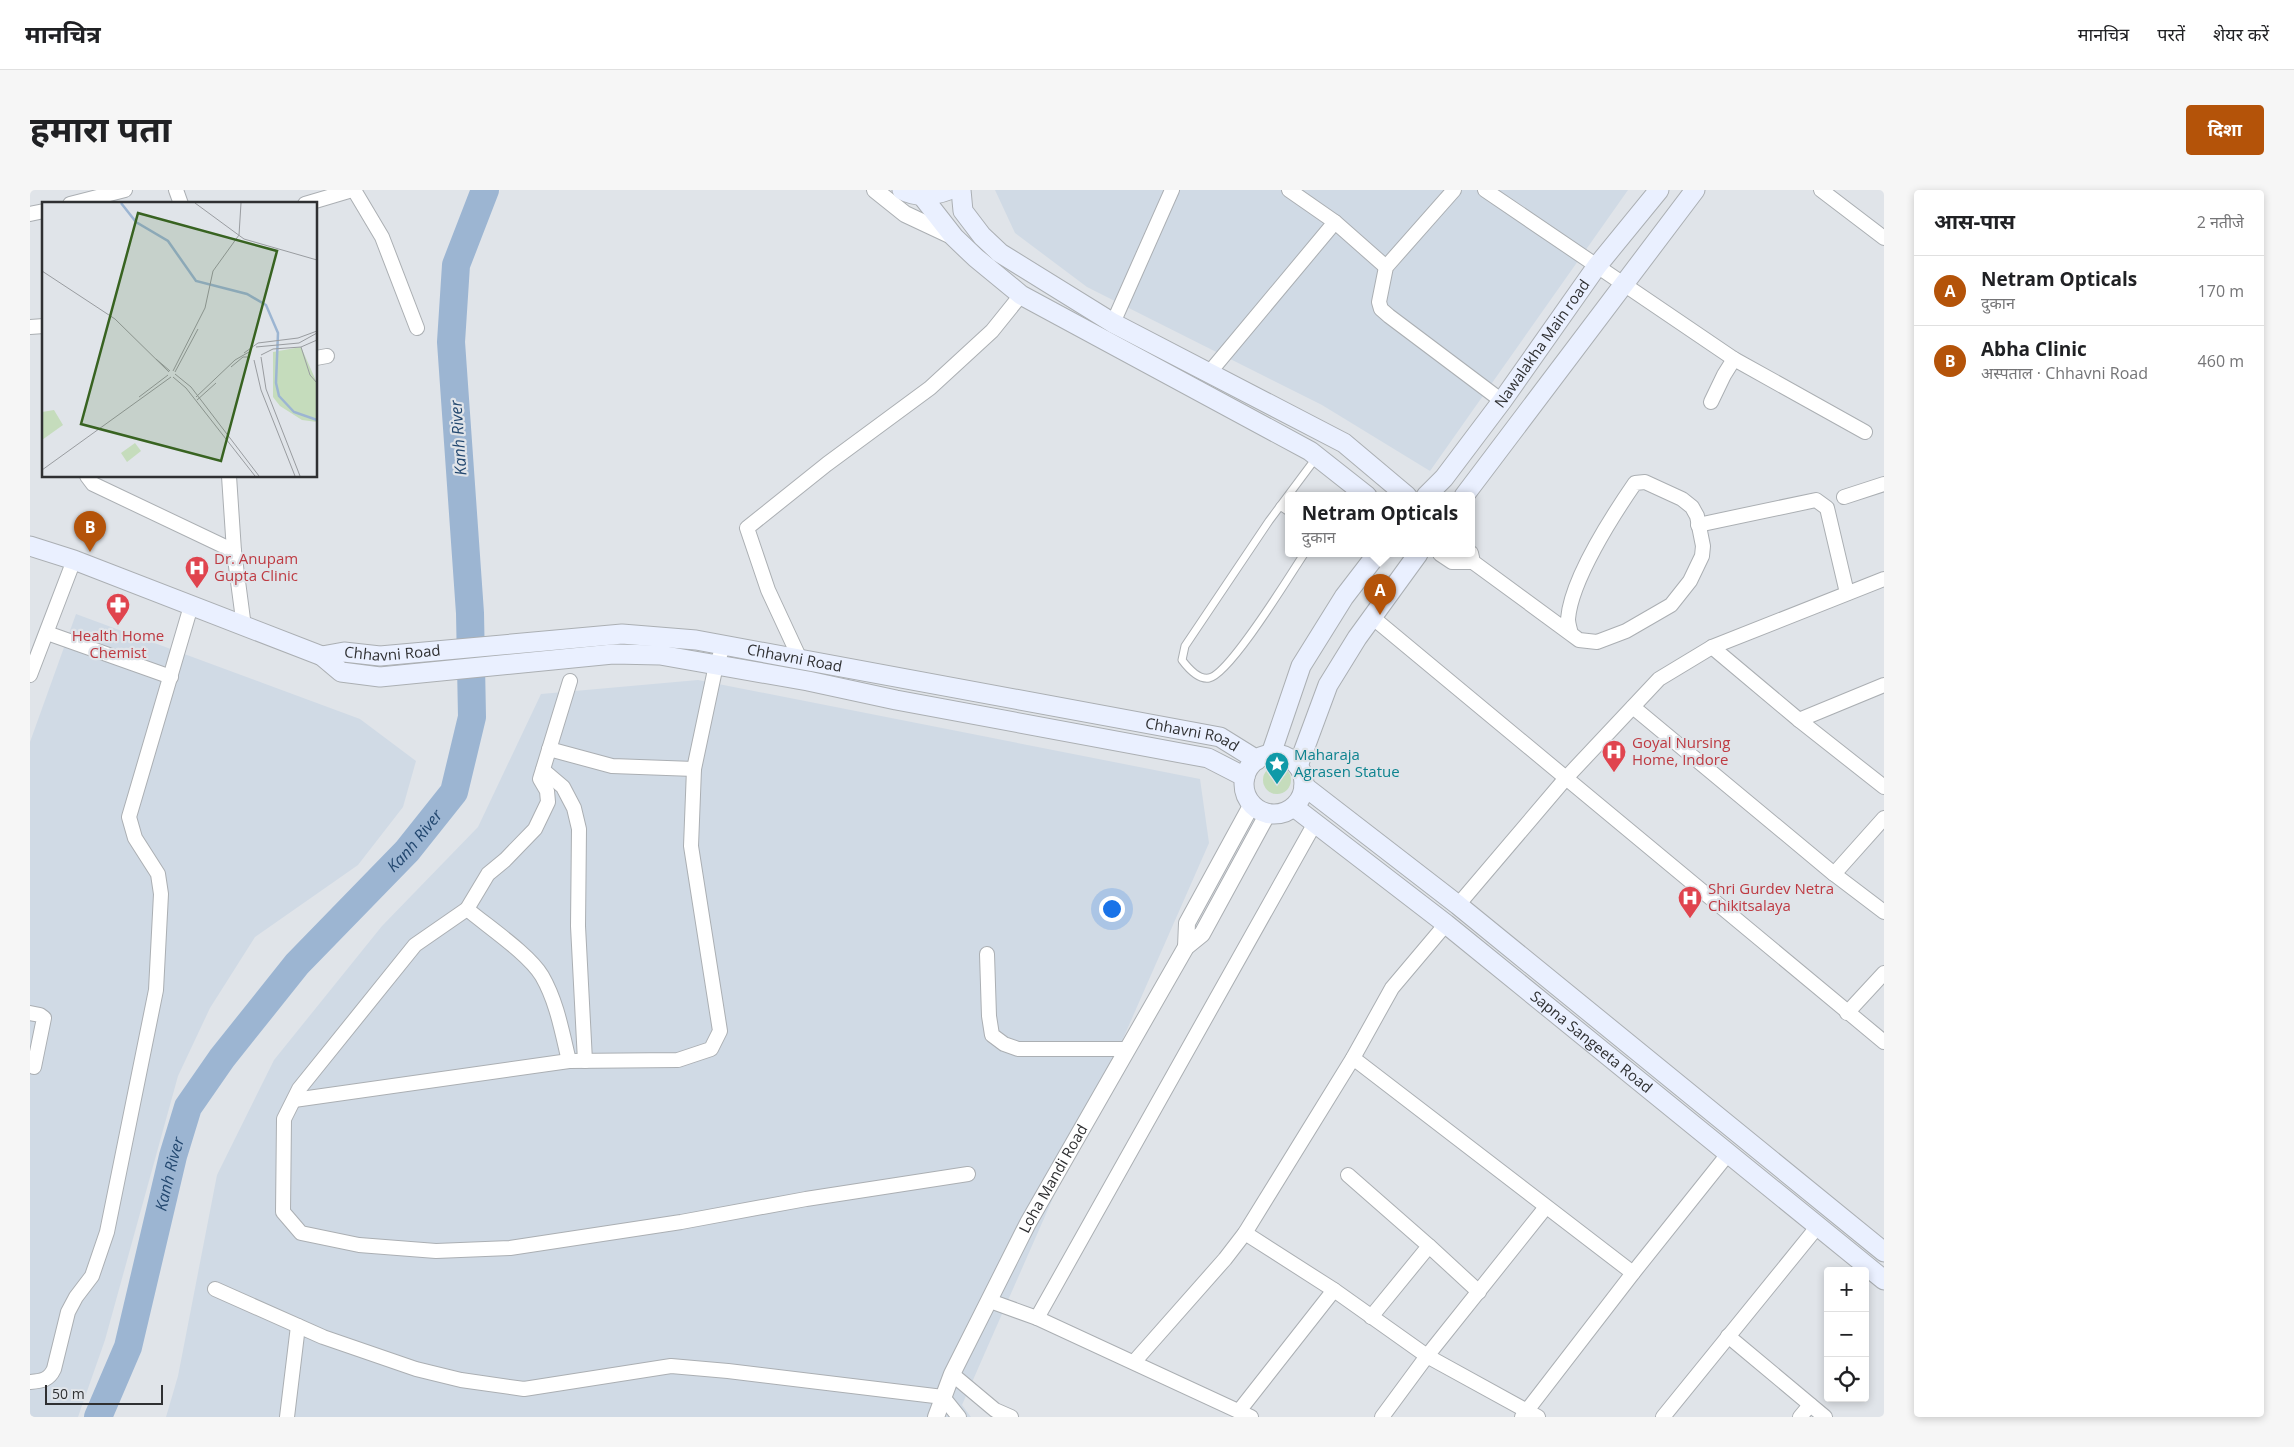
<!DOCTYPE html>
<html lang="hi">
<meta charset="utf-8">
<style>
body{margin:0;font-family:"Open Sans","Noto Sans Devanagari",sans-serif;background:#f6f6f6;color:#202124}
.controls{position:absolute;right:15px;bottom:15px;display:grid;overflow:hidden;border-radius:5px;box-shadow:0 2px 8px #0003}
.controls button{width:45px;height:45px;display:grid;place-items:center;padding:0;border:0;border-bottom:1px solid #e0e0e0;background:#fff;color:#202124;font:25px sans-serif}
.scale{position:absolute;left:15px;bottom:12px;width:118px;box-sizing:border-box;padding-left:5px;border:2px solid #2f3032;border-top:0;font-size:14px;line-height:18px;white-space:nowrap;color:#2f3032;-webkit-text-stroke:4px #e0e4e9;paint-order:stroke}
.you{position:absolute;left:1081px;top:718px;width:18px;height:18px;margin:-12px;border:4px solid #fff;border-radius:50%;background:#1a73e8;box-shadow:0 0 0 8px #1a73e833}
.badge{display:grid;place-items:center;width:32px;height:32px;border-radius:50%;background:#b45309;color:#fff;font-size:16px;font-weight:700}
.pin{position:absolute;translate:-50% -41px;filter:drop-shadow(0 1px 2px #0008)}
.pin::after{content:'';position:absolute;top:26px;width:18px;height:15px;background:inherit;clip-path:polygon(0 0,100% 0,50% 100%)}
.popup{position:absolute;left:1255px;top:302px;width:190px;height:65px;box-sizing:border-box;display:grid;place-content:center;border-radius:5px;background:#fff;filter:drop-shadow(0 1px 4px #0005);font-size:16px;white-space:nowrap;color:#757577}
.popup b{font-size:19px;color:#202124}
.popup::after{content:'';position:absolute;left:50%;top:100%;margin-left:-10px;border:10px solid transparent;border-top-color:#fff}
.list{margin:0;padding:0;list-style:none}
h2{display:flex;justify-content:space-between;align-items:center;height:65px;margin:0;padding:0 20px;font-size:21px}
h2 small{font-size:16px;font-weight:400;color:#757577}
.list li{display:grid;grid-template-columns:32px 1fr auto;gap:15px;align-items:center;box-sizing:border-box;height:70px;padding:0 20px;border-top:1px solid #e0e0e0}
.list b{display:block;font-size:19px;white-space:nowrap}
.list p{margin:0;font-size:16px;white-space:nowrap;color:#757577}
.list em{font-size:16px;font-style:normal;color:#757577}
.icon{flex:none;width:28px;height:28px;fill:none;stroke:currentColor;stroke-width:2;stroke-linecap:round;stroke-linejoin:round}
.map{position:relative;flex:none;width:1854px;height:1227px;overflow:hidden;border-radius:5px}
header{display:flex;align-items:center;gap:30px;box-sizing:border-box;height:70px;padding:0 25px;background:#fff;border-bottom:1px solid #e0e0e0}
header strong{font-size:24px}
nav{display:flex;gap:28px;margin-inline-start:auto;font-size:18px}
.intro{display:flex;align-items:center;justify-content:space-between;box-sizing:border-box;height:120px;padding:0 30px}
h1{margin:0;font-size:35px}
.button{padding:12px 22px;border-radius:5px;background:#b45309;color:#fff;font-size:18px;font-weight:700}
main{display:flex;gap:30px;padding:0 30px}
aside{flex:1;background:#fff;border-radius:5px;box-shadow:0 2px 8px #0003}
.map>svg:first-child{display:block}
.built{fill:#d0dae5}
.green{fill:#c5dcbc}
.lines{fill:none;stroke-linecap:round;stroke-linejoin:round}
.river{stroke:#9cb5d2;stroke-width:28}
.service-casing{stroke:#abafb3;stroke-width:9}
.minor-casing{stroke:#abafb3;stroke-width:16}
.tertiary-casing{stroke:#abafb3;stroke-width:18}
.secondary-casing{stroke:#abafb3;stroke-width:21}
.service{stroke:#fff;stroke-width:7}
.minor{stroke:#fff;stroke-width:14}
.tertiary{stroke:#fff;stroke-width:16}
.secondary{stroke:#eaf0ff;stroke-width:19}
.labels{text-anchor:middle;stroke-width:4.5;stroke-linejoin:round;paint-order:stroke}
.street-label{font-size:15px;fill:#2f3032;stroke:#e0e4e9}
.health-label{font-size:15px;fill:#be3a42;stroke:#e0e4e9;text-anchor:start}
.culture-label{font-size:15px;fill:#0d838f;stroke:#e0e4e9;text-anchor:start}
.water-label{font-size:16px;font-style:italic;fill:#22476f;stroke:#e0e4e9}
.inset-river{fill:none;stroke:#9cb5d2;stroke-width:2.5}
.inset-road{fill:none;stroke:#999ca0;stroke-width:1}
.view{fill:#386321;fill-opacity:0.15;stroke:#386321;stroke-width:2.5}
.inset-edge{fill:none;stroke:#2f3032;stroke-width:2.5}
</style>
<header>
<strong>मानचित्र</strong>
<nav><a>मानचित्र</a><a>परतें</a><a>शेयर करें</a></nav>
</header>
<div class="intro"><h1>हमारा पता</h1><a class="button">दिशा</a></div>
<main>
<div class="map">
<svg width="1854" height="1227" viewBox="0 0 1854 1227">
<rect width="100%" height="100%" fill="#e0e4e9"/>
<g class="built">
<path d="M965 0H1598L1400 281 1292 215 1057 97 985 43Z"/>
<path d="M46 424 330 529 386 571 373 617 328 675 225 747 180 818 148 886 75 1150 48 1227H0V552Z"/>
<path d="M668 490 1170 589 1179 653 932 1215 941 1227H136L148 1186 187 985 244 870 352 736 448 637 511 504Z"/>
</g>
<circle class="green" cx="1247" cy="590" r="14"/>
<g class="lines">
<path class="river" id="s1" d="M68 1227 98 1157 143 966 158 917 192 868 267 774 377 661 424 602 442 527 440 423 421 152 426 75 455 0"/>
<defs>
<g id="service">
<path d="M1250 316 1259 322"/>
<path d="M1274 364C1260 385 1200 484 1179 488 1168 490 1158 478 1152 470L1155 456 1239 331 1286 268"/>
</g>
<g id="minor">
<path d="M146 0 151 14"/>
<path d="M324 0 352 47 387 138"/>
<path d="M1259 0 1305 32 1356 77"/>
<path d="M1424 0 1356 77 1349 112 1351 119 1359 126 1472 211"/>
<path d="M1455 0 1704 169 1835 242"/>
<path d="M1791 0 1854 48"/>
<path d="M40 14 95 0"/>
<path d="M275 14 322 0"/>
<path d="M0 24 14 21"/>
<path d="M1083 133 1142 0"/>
<path d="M0 137 14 136"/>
<path d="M286 168 297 166"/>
<path d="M1179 183 1305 32"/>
<path d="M1681 212 1694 185 1704 169"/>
<path d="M57 286 63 294 204 361"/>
<path d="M199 286 204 361 214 437"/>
<path d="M1814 307 1854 294"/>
<path d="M1668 335 1786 310 1797 318 1817 403"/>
<path d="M1441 363 1443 372 1541 444 1549 450 1567 452 1596 441 1641 415 1660 391 1672 366 1673 356 1667 326 1662 317 1652 309 1615 292 1605 293C1583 325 1541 390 1538 429 1538 434 1540 439 1541 444"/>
<path d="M1410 364 1422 372H1443"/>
<path d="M1342 427 1854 852"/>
<path d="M17 443 141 487"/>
<path d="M1682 457 1769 530 1854 597"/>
<path d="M770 469 738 400 717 338 797 274 900 198 962 141 991 105"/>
<path d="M0 485 44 370"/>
<path d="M540 491 510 589 517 601 518 612 505 639 475 670 458 684 437 719 385 755 269 899 254 929 253 1022 271 1043 329 1055 406 1061 480 1058 651 1032 776 1009 938 984"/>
<path d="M1603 517 1804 684 1854 722"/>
<path d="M1769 530 1854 495"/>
<path d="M519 559 582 576 664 579"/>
<path d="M513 580 533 597 544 618 549 639 548 736 555 871"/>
<path d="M1804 684 1854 628"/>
<path d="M1428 715 1536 588 1629 489 1682 457 1854 389"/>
<path d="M437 719C457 736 499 764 512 786 527 812 532 842 539 871"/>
<path d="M957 764 959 826 962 845 974 854 988 859H1096"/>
<path d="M0 823 10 825 14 828 4 877"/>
<path d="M1817 823 1854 783"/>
<path d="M1323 868 1603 1083"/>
<path d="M264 910 539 871 648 870 681 859 690 841 661 656 664 579 686 475 694 455"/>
<path d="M1318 985 1399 1056 1341 1127"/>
<path d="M1215 1043 1304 1100 1397 1166 1508 1227"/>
<path d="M1399 1056 1449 1102"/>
<path d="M185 1099 293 1147 386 1179 431 1190 494 1199 641 1176 698 1181 913 1207 929 1227"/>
<path d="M960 1111 1007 1128 1221 1227"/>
<path d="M1007 1128 1285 633"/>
<path d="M1698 1146 1795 1227"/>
<path d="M1104 1172 1195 1069 1215 1043 1323 868 1362 798 1416 734"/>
<path d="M922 1184 965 1220 981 1227"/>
<path d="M0 1192C12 1191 19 1190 24 1179L38 1122 46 1107 62 1086 77 1042 126 800 131 704 128 684 105 648 99 627 161 416"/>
<path d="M1209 1221 1304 1100"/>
<path d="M257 1227 268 1136"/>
<path d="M1352 1227 1397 1166 1516 1017"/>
<path d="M1492 1227 1603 1083 1698 964"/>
<path d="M1633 1227 1788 1036"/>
<path d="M1770 1227 1780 1215"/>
</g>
<g id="tertiary">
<path d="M845 0 875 24 924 47"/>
<path d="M1156 757 1157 733 1222 614"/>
<path id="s2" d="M906 1227 922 1184 998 1033 1156 757 1172 744 1238 623"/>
</g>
<g id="secondary">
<path d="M872 0C887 8 903 6 919 0"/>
<path d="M931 0 933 21 952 46 970 63 1083 133 1314 253 1377 306"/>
<path d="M892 6 924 47 946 68 991 105 1280 261 1337 306"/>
<path id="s3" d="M1396 306 1414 288 1472 211 1567 76 1629 0"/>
<path d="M1434 306 1665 0"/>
<path d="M0 356 44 370 292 466 311 482 350 487 583 464 630 465 778 491 866 510 1178 568 1215 587"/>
<path id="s4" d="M292 466 314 462 350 466 592 444 666 450 1190 547 1227 570"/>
<path d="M1241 564 1271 476 1314 407 1347 364"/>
<circle cx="1244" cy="594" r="30"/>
<path d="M1268 576 1298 495 1327 448 1388 364"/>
<path d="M1274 596 1428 715 1854 1062"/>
<path id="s5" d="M1264 617 1416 734 1854 1090"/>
</g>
</defs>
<use href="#service" class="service-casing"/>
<use href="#minor" class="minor-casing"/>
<use href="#tertiary" class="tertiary-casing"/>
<use href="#secondary" class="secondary-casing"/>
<use href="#service" class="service"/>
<use href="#minor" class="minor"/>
<use href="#tertiary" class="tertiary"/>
<use href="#secondary" class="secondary"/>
</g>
<defs>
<symbol id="hospital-pin" viewBox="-11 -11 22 30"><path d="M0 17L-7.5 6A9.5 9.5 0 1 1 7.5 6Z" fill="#e0444e" stroke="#e0e4e9"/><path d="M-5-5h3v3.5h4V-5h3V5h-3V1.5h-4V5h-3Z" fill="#fff"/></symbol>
<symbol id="pharmacy-pin" viewBox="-11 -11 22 30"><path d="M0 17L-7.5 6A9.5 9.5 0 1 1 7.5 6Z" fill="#e0444e" stroke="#e0e4e9"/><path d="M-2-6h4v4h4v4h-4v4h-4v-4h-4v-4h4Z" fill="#fff"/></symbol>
<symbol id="sight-pin" viewBox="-11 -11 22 30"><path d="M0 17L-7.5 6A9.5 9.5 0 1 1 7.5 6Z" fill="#0f9aa8" stroke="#e0e4e9"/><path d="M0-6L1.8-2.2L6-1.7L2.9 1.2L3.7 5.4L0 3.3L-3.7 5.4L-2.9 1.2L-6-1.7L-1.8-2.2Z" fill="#fff"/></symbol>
</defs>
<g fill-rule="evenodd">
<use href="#hospital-pin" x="153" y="364" width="28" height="38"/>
<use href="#pharmacy-pin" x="74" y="401" width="28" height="38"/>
<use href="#hospital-pin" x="1570" y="548" width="28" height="38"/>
<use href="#sight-pin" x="1233" y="560" width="28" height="38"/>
<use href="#hospital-pin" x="1646" y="694" width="28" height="38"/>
</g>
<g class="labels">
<g class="street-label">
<text dy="5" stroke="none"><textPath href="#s3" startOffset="192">Nawalakha Main road</textPath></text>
<text dy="5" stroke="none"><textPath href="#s4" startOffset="71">Chhavni Road</textPath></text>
<text dy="5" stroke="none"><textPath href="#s4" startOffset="476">Chhavni Road</textPath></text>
<text dy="5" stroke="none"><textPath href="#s4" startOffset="881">Chhavni Road</textPath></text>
<text dy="5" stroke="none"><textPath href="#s5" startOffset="379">Sapna Sangeeta Road</textPath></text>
<text dy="5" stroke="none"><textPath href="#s2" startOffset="266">Loha Mandi Road</textPath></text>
</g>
<g class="health-label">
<text x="184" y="374">Dr. Anupam<tspan x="184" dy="17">Gupta Clinic</tspan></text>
<text x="88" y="451" text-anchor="middle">Health Home<tspan x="88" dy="17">Chemist</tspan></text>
<text x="1602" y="558">Goyal Nursing<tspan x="1602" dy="17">Home, Indore</tspan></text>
<text x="1678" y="704">Shri Gurdev Netra<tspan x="1678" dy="17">Chikitsalaya</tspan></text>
</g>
<g class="culture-label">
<text x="1264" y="570">Maharaja<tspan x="1264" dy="17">Agrasen Statue</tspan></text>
</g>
<g class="water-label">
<text transform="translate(428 248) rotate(-94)" y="6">Kanh River</text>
<text dy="6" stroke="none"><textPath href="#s1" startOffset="674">Kanh River</textPath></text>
<text dy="6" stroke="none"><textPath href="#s1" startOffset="254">Kanh River</textPath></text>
</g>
</g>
<g transform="translate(12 12)">
<rect width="275" height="275" fill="#e0e4e9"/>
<path d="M259 145 275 181V220L260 218 238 204 231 195V150ZM12 208 21 223 0 238V210ZM93 241 99 249 85 260 79 251Z" fill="#c5dcbc"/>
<path class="inset-river" d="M79 1 94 20 126 39 154 79 205 92 224 103 236 131 234 181 237 194 252 210 275 218"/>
<path class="inset-road" d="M153 1 202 37 275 58M0 69 73 117 127 170M214 145 257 141 275 131M259 145 268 173 275 181M202 151 216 141 256 136 275 129M219 153 231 147 259 145 275 138M219 155 224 187 258 274M114 157 128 169M212 158 219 188 253 274M189 165 201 155H208M131 169 163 106 171 69 197 33 199 1M133 170 156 127M133 172 149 185 217 274M131 175 144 186 213 274M97 195 126 173M154 195 193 158 207 150M155 198 174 181M0 268 129 175"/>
<path class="view" d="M96 11 235 49 179 259 39 222Z"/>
<rect width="275" height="275" class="inset-edge"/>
</g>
</svg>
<div class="controls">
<button>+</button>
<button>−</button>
<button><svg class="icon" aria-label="locate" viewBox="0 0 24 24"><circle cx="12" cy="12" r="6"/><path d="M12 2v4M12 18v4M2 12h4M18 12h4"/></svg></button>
</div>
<div class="scale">50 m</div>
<div class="you"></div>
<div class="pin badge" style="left:1350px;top:425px">A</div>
<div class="popup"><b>Netram Opticals</b>दुकान</div>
<div class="pin badge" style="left:60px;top:362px">B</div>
</div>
<aside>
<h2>आस-पास<small>2 नतीजे</small></h2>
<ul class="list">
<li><span class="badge">A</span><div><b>Netram Opticals</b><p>दुकान</p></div><em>170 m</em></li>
<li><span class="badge">B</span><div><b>Abha Clinic</b><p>अस्पताल · Chhavni Road</p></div><em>460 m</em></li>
</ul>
</aside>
</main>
